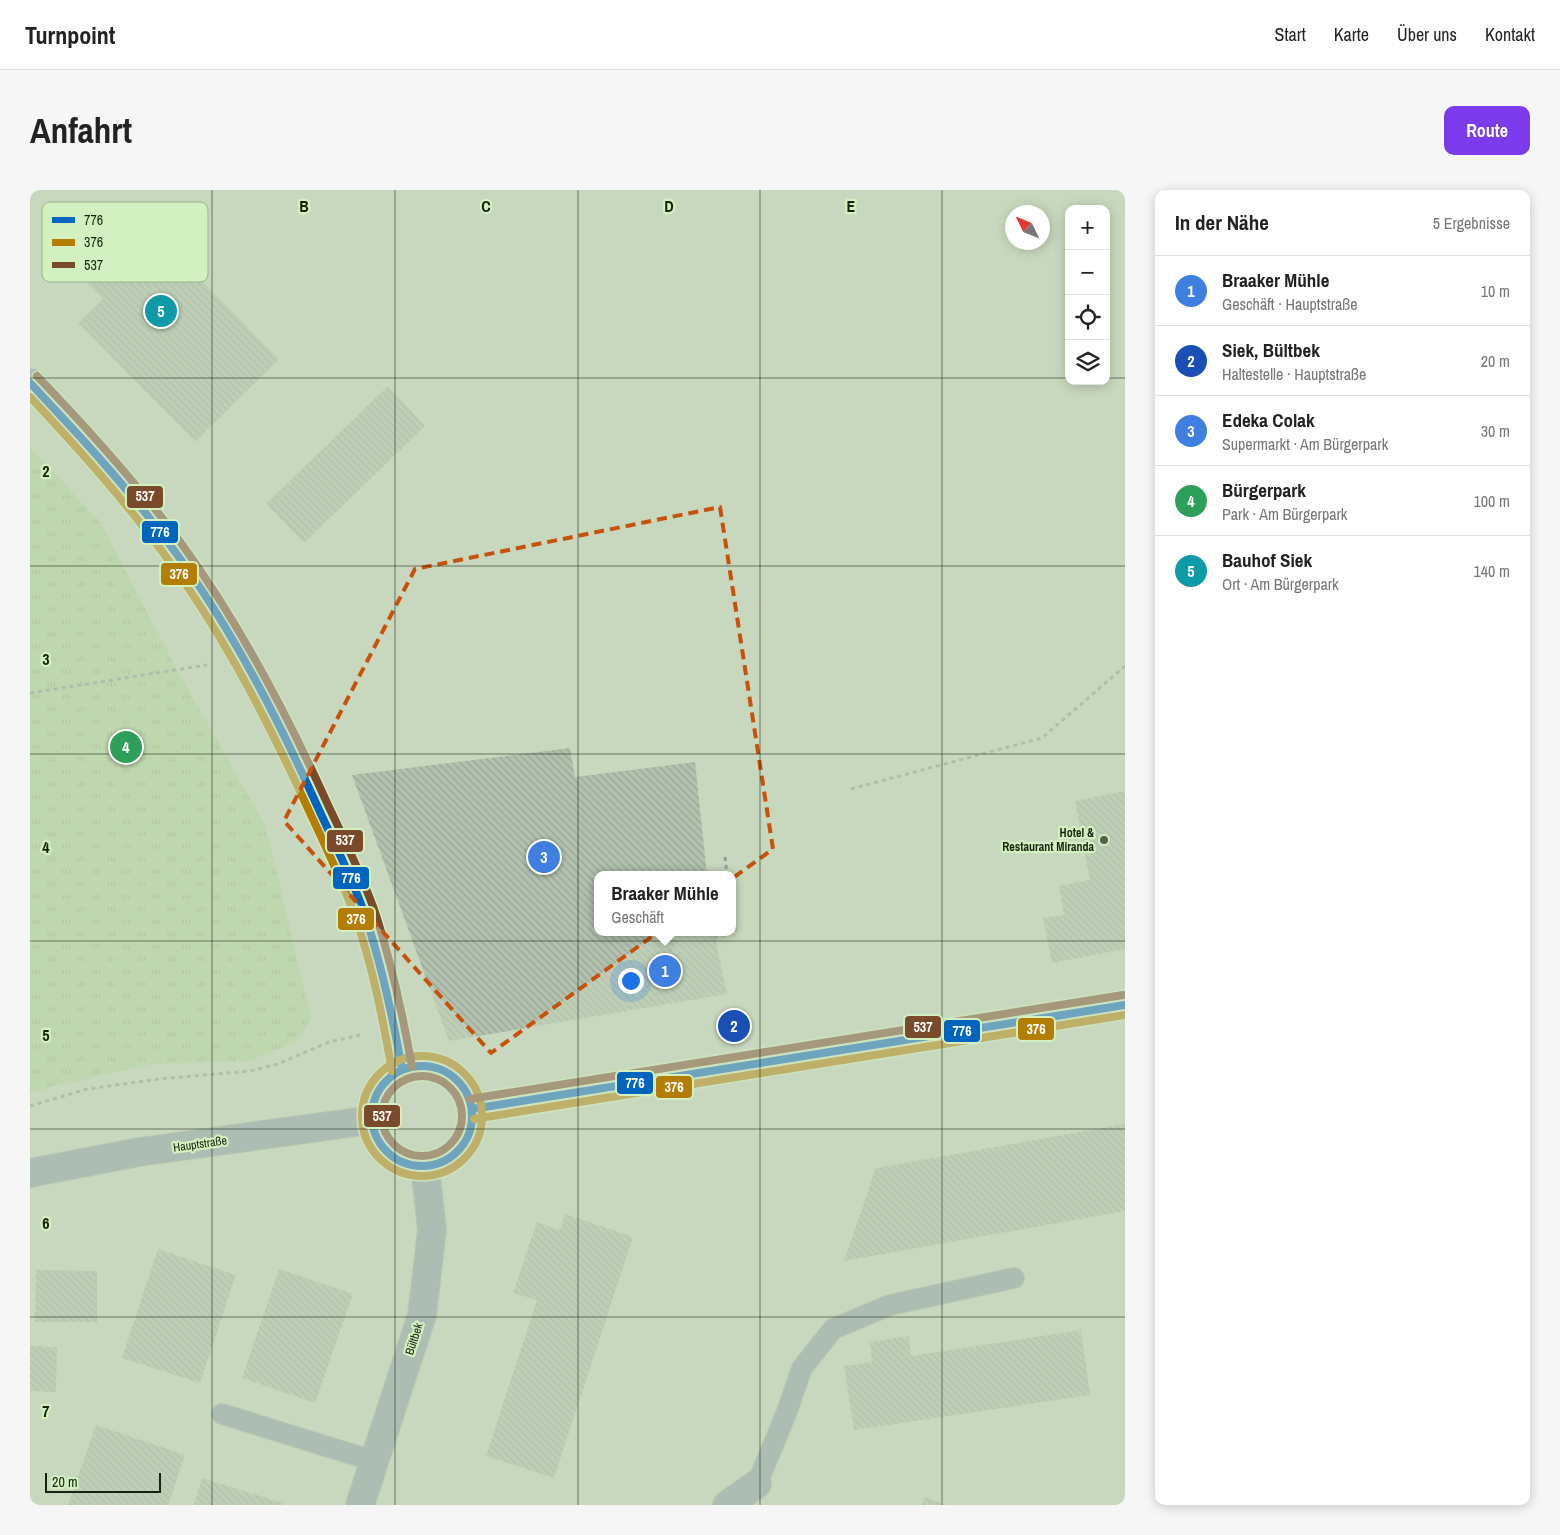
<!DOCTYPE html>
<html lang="de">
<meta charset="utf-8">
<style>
body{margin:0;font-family:"Archivo Narrow",sans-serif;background:#f6f6f6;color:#222}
.controls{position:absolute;right:15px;top:15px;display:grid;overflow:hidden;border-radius:10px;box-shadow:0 2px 12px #0003}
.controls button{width:45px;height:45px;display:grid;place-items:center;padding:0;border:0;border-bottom:1px solid #e0e0e0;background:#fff;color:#222;font:25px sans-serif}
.compass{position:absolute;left:975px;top:15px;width:45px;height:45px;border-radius:50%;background:#fff;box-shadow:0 2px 12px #0003;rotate:313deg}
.scale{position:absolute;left:15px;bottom:12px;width:116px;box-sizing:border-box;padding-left:5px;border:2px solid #16210f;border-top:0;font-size:14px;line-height:18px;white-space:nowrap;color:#16210f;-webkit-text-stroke:4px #d2f0c0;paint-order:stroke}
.you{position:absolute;left:600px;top:790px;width:18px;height:18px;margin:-12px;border:4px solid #fff;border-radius:50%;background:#1a73e8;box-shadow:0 0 0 8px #1a73e833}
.badge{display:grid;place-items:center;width:32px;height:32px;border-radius:50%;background:#7c3aed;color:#fff;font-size:16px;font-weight:700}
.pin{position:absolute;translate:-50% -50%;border:2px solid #fff;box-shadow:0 1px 5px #0006}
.popup{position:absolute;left:564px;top:681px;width:142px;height:65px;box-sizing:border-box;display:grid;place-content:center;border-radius:10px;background:#fff;filter:drop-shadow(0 1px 4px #0005);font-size:16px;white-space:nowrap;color:#767676}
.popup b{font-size:19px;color:#222}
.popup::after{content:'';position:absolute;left:50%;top:100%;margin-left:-10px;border:10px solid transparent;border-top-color:#fff}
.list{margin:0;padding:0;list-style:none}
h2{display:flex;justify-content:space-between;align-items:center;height:65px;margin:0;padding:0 20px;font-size:21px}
h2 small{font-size:16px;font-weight:400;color:#767676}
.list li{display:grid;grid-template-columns:32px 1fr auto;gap:15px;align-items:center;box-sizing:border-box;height:70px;padding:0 20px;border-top:1px solid #e0e0e0}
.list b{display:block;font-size:19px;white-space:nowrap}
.list p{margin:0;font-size:16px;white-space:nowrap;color:#767676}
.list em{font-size:16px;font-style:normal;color:#767676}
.icon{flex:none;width:28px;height:28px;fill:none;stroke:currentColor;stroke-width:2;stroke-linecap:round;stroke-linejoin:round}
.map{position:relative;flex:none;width:1095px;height:1315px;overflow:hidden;border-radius:10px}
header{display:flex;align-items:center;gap:30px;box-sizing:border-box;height:70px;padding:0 25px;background:#fff;border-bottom:1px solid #e0e0e0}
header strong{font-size:24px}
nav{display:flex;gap:28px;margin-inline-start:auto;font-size:18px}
.intro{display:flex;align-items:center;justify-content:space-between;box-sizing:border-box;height:120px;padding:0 30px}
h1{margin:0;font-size:35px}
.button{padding:12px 22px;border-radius:10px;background:#7c3aed;color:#fff;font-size:18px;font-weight:700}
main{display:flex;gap:30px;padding:0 30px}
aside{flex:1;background:#fff;border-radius:10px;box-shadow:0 2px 12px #0003}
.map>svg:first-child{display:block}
.park{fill:url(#park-tufts)}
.building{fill:url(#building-back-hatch)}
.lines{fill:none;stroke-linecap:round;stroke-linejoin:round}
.service-casing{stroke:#a9b5a1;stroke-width:22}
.minor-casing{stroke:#a9b5a1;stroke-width:30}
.tertiary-casing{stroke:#a9b5a1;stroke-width:30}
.path{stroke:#8f9c9a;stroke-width:3;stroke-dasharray:4 4;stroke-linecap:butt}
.service{stroke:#8b9ba8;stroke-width:20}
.minor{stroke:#8b9ba8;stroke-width:28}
.tertiary{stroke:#8b9ba8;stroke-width:28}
.bus-1-casing{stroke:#d2f0c0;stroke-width:11}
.bus-2-casing{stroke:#d2f0c0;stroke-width:11}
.bus-3-casing{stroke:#d2f0c0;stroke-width:11}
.bus-1{stroke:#0065bd;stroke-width:8}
.bus-2{stroke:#b47e04;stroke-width:8}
.bus-3{stroke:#7a4b2a;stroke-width:8}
.marked{fill:none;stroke:#c8510c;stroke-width:4;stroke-dasharray:10 6;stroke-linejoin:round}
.grid{fill:none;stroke:#16210f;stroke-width:1;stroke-opacity:0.55}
.poi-dot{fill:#54614c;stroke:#d2f0c0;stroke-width:2}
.labels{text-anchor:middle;stroke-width:4.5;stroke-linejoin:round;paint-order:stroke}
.poi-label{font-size:12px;font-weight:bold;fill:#16210f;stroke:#d2f0c0;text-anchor:end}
.street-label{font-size:12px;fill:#16210f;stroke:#d2f0c0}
.key{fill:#d2f0c0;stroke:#9ab28b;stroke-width:1}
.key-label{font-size:14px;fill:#16210f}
.grid-label{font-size:16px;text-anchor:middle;font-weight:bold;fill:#16210f;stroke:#d2f0c0;stroke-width:4.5;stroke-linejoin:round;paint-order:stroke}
.line-badge{stroke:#d2f0c0;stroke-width:2}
.badge-label{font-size:14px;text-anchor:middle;font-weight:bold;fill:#fff}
</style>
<header>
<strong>Turnpoint</strong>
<nav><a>Start</a><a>Karte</a><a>Über uns</a><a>Kontakt</a></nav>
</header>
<div class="intro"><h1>Anfahrt</h1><a class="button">Route</a></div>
<main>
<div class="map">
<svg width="1095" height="1315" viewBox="0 0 1095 1315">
<defs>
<pattern id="park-tufts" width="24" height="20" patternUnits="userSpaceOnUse" patternTransform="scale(1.25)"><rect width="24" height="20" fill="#b3d49e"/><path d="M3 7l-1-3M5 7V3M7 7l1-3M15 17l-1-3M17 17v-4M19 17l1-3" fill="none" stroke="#99b687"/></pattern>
<pattern id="building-back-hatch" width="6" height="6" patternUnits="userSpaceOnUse" patternTransform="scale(1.25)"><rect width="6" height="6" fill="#b2c2af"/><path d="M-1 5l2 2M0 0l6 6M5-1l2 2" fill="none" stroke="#98a695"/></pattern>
</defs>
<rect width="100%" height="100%" fill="#c8d8be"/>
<path class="park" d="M0 257 71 333 146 478 236 636 281 828 268 851 219 871 123 874 25 896 0 903Z"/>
<g class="building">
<path d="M95 13 249 169 165 252 48 133 73 109 36 72Z"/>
<path d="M358 196 395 236 274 353 236 314Z"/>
<path d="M540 558 545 587 665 572 677 685H568V742H684L697 804 419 851 322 585Z"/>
<path d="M1095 601V759L1022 773 1013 728 1034 725 1029 696 1060 690 1045 611Z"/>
<path d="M1095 934V1021L814 1071 846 978Z"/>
<path d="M535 1024 603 1047 524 1288 456 1266 507 1110 483 1103 507 1032 530 1040Z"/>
<path d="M128 1059 206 1085 170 1193 92 1168Z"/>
<path d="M249 1079 323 1104 285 1213 212 1188Z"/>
<path d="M6 1080 67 1081V1132H5Z"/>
<path d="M1051 1140 1060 1205 824 1240 814 1176 842 1172 840 1152 879 1146 881 1166Z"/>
<path d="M0 1156 27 1157 26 1202 0 1201Z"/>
<path d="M66 1235 155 1265 138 1315H38Z"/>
<path d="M172 1288 253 1313 252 1315H164Z"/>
<path d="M895 1307 916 1315H892Z"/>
</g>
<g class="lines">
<defs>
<g id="service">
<path d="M192 1224 344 1271"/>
<path d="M727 1294 756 1224 772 1178 803 1139 860 1115 984 1088"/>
</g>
<g id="minor">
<path d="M0 983 109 962 341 930"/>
<path d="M330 1315 392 1125 402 1040 395 977"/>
<path d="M697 1315 727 1294"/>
</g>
<g id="tertiary">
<path d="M0 193C51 246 99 300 143 359 199 436 244 521 284 608 298 640 315 673 328 706 349 761 362 821 372 879"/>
<circle cx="392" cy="926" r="50"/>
<path d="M442 919 1095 815"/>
</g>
</defs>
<use href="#service" class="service-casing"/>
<use href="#minor" class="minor-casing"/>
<use href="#tertiary" class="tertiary-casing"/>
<g class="path">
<path d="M0 503 177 475"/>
<path d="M821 599 1012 548 1095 476"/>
<path d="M695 667 697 685"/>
<path d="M684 748 706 742 702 721"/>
<path d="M0 916 57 899 129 889 220 881 248 874 299 852 330 845"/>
</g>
<use href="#service" class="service"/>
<use href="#minor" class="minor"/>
<use href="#tertiary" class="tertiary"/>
<defs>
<g id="bus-1">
<path d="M0 193C50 246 100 300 143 359 203 440 249 531 290 622 306 657 324 692 336 728 352 777 363 828 372 879"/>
<circle cx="392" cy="926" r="50"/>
<path d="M442 919 1095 815"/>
</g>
<g id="bus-2">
<path d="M0 207C47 257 94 309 134 364 188 436 230 516 268 597 288 641 310 684 326 729 343 778 353 830 362 881"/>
<circle cx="392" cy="926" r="60"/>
<path d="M444 929 1095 825"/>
</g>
<g id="bus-3">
<path d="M7 186C58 239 108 294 151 353 210 434 257 524 298 615 315 651 333 687 346 725 362 775 373 826 382 877"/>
<circle cx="392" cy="926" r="40"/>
<path d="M440 909 1093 805"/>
</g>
</defs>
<use href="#bus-1" class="bus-1-casing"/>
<use href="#bus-2" class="bus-2-casing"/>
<use href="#bus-3" class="bus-3-casing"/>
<use href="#bus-1" class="bus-1"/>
<use href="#bus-2" class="bus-2"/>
<use href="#bus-3" class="bus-3"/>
</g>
<path d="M0 0H1095V1315H0ZM690 317 743 659 461 863 254 631 385 379Z" fill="#c8d8be" fill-opacity=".55" fill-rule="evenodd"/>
<path class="marked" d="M690 317 743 659 461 863 254 631 385 379Z"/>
<path class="grid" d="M182 0V1315M365 0V1315M548 0V1315M730 0V1315M912 0V1315M0 188H1039M1076 188H1095M0 376H1095M0 564H1095M0 751H1095M0 939H1095M0 1127H1095"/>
<circle class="poi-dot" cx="1074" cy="650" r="5"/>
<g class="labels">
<g class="poi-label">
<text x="1064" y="647">Hotel &amp;<tspan x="1064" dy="14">Restaurant Miranda</tspan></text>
</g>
<g class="street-label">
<text transform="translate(170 954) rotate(-8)" y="4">Hauptstraße</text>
<text transform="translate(384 1149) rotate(-72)" y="4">Bültbek</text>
</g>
</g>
<rect x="12" y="12" width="166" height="80" rx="8" class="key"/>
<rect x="22" y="27" width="23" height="6" fill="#0065bd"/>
<rect x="22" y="49" width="23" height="7" fill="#b47e04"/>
<rect x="22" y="72" width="23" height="6" fill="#7a4b2a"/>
<g class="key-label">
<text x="54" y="35">776</text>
<text x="54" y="57">376</text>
<text x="54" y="80">537</text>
</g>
<g class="grid-label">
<text x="274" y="22">B</text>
<text x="456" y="22">C</text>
<text x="639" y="22">D</text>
<text x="821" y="22">E</text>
<text x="16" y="287">2</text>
<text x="16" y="475">3</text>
<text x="16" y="663">4</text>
<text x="16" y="851">5</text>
<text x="16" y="1039">6</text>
<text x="16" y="1227">7</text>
</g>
<g class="line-badge">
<rect x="96" y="295" width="38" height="24" rx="5" fill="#7a4b2a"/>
<rect x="111" y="330" width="38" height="24" rx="5" fill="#0065bd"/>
<rect x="130" y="372" width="38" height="24" rx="5" fill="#b47e04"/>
<rect x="296" y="639" width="38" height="24" rx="5" fill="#7a4b2a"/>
<rect x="302" y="676" width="38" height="24" rx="5" fill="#0065bd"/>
<rect x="307" y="717" width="38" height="24" rx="5" fill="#b47e04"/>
<rect x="874" y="825" width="38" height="24" rx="5" fill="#7a4b2a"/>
<rect x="987" y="827" width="38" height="24" rx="5" fill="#b47e04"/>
<rect x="913" y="829" width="38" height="24" rx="5" fill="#0065bd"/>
<rect x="586" y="881" width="38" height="24" rx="5" fill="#0065bd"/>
<rect x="625" y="885" width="38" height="24" rx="5" fill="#b47e04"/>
<rect x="333" y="914" width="38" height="24" rx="5" fill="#7a4b2a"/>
</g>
<g class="badge-label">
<text x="115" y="311">537</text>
<text x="130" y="347">776</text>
<text x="149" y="389">376</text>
<text x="315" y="655">537</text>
<text x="321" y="693">776</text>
<text x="326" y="734">376</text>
<text x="893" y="842">537</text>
<text x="1006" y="844">376</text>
<text x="932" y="846">776</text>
<text x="605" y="898">776</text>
<text x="644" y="902">376</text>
<text x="352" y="931">537</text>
</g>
</svg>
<div class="controls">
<button>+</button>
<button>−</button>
<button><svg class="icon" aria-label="locate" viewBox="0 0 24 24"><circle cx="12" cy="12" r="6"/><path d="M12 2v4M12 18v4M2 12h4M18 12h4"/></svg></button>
<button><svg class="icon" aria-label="layers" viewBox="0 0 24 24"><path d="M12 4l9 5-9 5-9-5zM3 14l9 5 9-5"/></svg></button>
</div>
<svg class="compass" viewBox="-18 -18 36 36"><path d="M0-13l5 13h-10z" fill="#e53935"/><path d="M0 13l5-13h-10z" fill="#767676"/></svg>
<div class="scale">20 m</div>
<div class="you"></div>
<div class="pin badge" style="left:635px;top:781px;background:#3f7fe0">1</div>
<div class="popup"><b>Braaker Mühle</b>Geschäft</div>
<div class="pin badge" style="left:704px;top:836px;background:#1a4fb4">2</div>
<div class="pin badge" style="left:514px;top:667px;background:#3f7fe0">3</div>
<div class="pin badge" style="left:96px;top:557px;background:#2e9e5b">4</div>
<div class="pin badge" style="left:131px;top:121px;background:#0f9aa8">5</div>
</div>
<aside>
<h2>In der Nähe<small>5 Ergebnisse</small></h2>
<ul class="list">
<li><span class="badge" style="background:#3f7fe0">1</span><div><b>Braaker Mühle</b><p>Geschäft · Hauptstraße</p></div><em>10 m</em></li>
<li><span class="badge" style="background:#1a4fb4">2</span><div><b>Siek, Bültbek</b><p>Haltestelle · Hauptstraße</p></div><em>20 m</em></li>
<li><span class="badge" style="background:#3f7fe0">3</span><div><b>Edeka Colak</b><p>Supermarkt · Am Bürgerpark</p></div><em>30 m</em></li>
<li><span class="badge" style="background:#2e9e5b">4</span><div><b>Bürgerpark</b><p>Park · Am Bürgerpark</p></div><em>100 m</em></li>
<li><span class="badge" style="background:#0f9aa8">5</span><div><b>Bauhof Siek</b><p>Ort · Am Bürgerpark</p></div><em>140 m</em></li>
</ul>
</aside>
</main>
